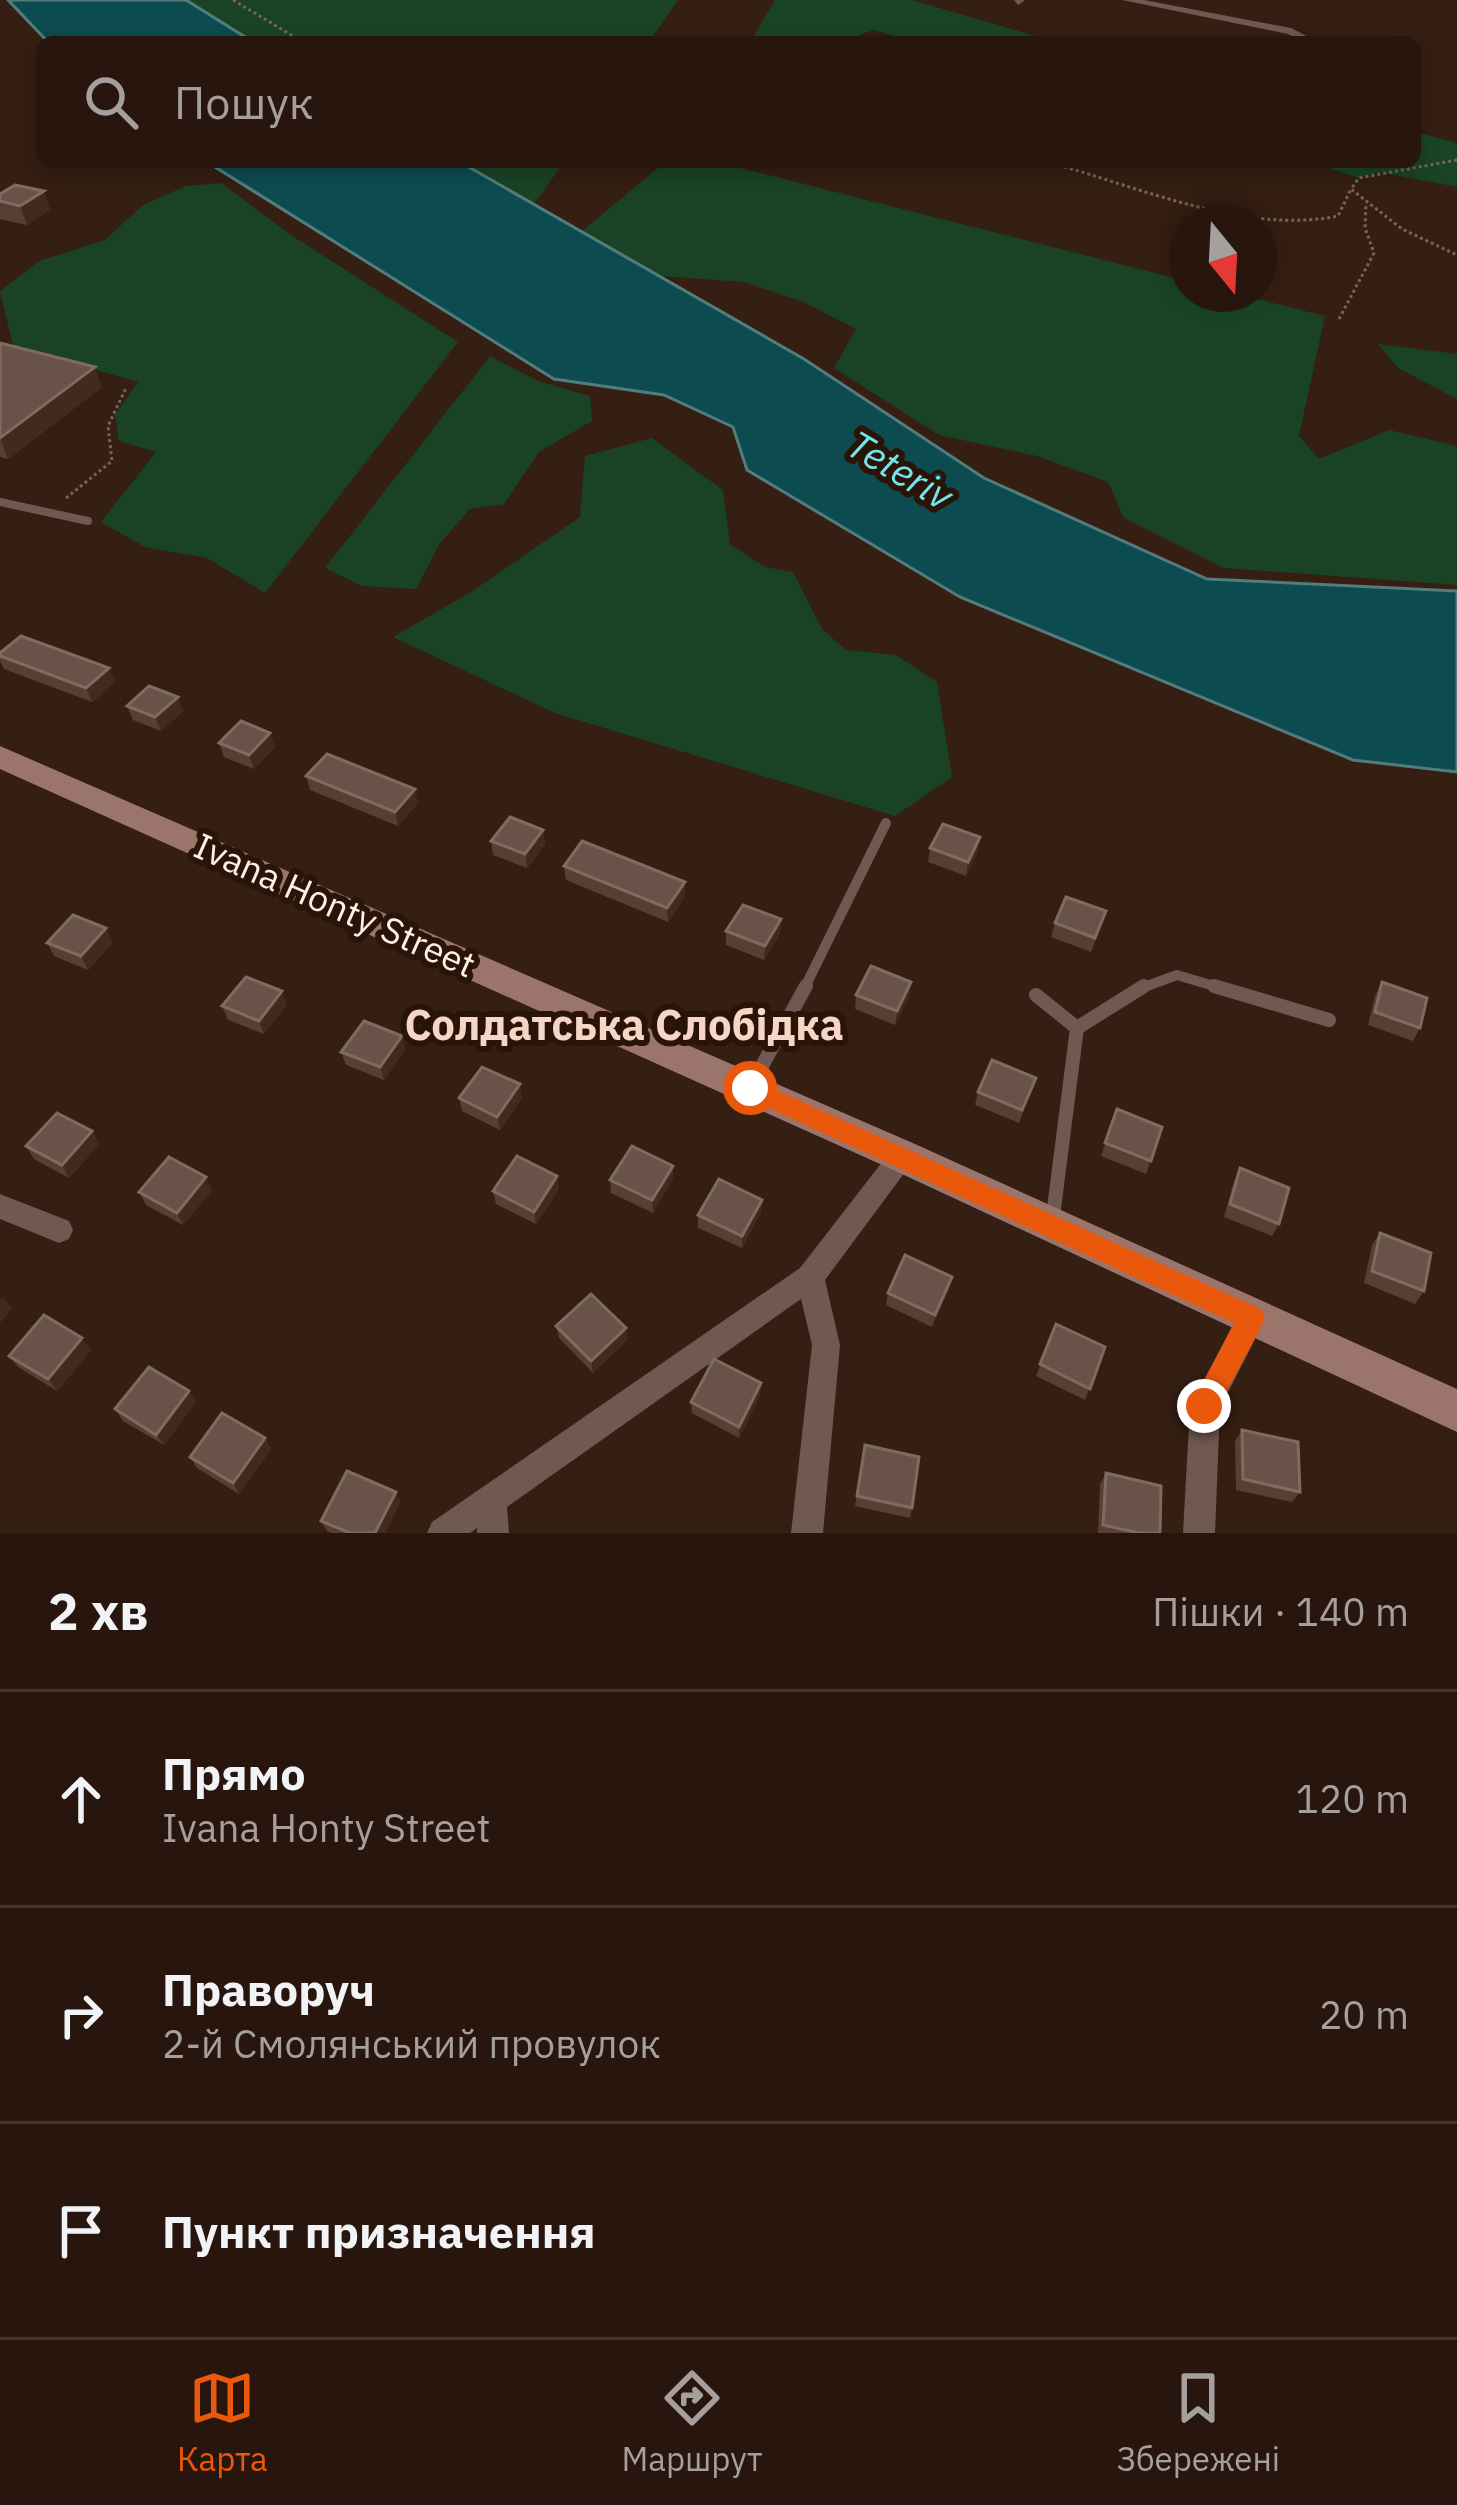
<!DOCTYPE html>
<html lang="uk">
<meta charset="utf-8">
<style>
body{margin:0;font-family:"IBM Plex Sans",sans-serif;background:#34231c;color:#f1f3f6}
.compass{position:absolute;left:1169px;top:204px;width:108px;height:108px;border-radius:50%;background:#28160e;box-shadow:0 6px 18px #0003;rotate:162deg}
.stop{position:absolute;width:36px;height:36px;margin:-27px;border:9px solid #ea580c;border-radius:50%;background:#fff}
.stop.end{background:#ea580c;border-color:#fff;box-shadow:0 3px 12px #0008}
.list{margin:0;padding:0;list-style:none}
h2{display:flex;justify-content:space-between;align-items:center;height:156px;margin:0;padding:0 48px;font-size:51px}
h2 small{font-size:39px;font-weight:400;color:#a59f9e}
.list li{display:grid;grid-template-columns:78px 1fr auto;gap:36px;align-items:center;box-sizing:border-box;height:216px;padding:0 48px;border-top:3px solid #44352e}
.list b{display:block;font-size:45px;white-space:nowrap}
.list p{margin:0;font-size:39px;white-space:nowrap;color:#a59f9e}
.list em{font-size:39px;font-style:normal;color:#a59f9e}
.icon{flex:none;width:66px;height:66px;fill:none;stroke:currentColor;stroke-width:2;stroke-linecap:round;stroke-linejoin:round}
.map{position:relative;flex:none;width:1457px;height:1533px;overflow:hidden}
.search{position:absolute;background:#28160e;box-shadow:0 6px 18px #0003;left:36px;right:36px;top:36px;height:132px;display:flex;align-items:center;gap:30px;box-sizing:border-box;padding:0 42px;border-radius:18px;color:#a59f9e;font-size:45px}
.sheet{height:804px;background:#28160e}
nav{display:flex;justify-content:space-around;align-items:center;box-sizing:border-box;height:168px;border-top:3px solid #44352e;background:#28160e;font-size:33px;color:#a59f9e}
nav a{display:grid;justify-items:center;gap:6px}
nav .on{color:#ea580c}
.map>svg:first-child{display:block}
.green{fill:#1a4325}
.water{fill:#0c4b4f;stroke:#547c7d;stroke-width:3}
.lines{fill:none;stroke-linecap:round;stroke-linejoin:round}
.path{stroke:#776359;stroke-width:3;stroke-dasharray:3 3;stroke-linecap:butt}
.lane-far2{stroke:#705853;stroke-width:8}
.lane-far1{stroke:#705853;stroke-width:10}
.lane{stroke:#705853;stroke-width:14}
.street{fill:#705853;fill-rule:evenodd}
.secondary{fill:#9b756c;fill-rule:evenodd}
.wall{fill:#573f34}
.shaded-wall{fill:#422a1e}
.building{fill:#695247;stroke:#806b60;stroke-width:3}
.route{fill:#ea580c}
.labels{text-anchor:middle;stroke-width:12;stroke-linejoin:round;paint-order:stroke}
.street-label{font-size:36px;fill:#fdefe9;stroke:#2a1408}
.water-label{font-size:39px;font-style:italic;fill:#72e4ec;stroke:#2a1408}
.quarter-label{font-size:42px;font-weight:bold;fill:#f6d6c6;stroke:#2a1408}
</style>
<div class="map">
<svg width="1457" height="1533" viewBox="0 0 1457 1533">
<rect width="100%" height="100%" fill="#351e12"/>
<g class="green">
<path d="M186 0H678L649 42H253Z"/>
<path d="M775 0H912L1056 42H916L873 30 841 42H750Z"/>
<path d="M1415 132 1457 143V187L1380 172 1359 178 1312 162H1415Z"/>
<path d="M460 162H564L534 204Z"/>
<path d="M665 162H717L1187 281V294H1237L1325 316 1299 436 1319 459 1389 430 1457 446V585L1224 568 1124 518 1108 482 1037 456 939 435 834 368 856 329 801 301 744 282 660 276 582 231Z"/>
<path d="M221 183 291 235 458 342 265 593 207 558 145 547 101 522 156 452 119 441 115 415 138 382 13 346 0 291 39 261 105 240 143 205 186 186Z"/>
<path d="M1378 344 1457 354V399L1398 368Z"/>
<path d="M490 356 538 381 590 396 592 421 539 452 504 504 470 509 440 543 416 589 362 586 325 568Z"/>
<path d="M652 438 723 490 730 544 765 567 793 572 822 629 846 650 896 655 937 682 952 777 895 816 555 713 393 637 471 592 580 517 585 456Z"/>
</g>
<g class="water">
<path d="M8 0H186L253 42H48Z"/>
<path d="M207 162H460L804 359 984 478 1207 579 1457 591V772L1353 760 960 597 747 470 733 427 664 395 554 379Z"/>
</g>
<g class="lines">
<g class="path">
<path d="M233 0 303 42"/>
<path d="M1457 160 1359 178 1351 189 1402 229 1457 255"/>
<path d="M1047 162C1138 186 1243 235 1338 216L1351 189"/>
<path d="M1339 319 1374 253 1365 228 1366 203"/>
<path d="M66 498 112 461 108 426 126 388"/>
</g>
<path class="lane-far2" d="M0 502 88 521"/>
<g class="lane-far1">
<path d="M804 989 886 823"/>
<path d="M1139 989 1177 975 1224 989"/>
</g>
<g class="lane">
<path d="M1214 986 1329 1020"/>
<path d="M1036 995 1077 1028"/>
<path d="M751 1086 806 986"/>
<path d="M1053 1216 1077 1028 1144 986"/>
</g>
<g class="street">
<path d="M1014 0H1025L1018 5Z"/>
<path d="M1122 0H1144L1291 28 1318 42H1303L1288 34Z"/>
<path d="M902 1144 911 1148 915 1156 911 1164 825 1280 840 1345 823 1533H791L812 1345 801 1299 507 1507 509 1533H477V1528L470 1533H427L432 1522 800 1268 893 1148Z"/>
<path d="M0 1194 69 1221 73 1230 69 1239 59 1243 0 1219Z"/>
<path d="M1252 1304 1262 1308 1266 1318 1220 1408 1215 1533H1183L1190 1406 1242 1308Z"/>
</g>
<path class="secondary" d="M0 746 915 1144 1457 1389V1432L889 1168 0 769Z"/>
</g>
<g class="wall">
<path d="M0 194 50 209 27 225 0 219Z"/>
<path d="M0 343 102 387 8 459 0 457Z"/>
<path d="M0 653 115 682 92 702 4 669 0 661Z"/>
<path d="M127 706 183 711 161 731 133 720Z"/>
<path d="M219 743 275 747 254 769 224 757Z"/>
<path d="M306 776 418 803 398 826 310 790Z"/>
<path d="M543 830 545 844 527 868 493 855 491 841Z"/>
<path d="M930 848 978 851 966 876 928 862Z"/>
<path d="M564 866 685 896 668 922 566 880Z"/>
<path d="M1106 911 1091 952 1051 937 1055 923Z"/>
<path d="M781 919 780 933 764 960 726 945V931Z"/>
<path d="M113 942 88 970 54 956 47 943Z"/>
<path d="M1382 982 1420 1028 1413 1041 1368 1025 1375 996Z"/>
<path d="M856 995 909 996 895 1025 855 1009Z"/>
<path d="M287 1004 264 1034 228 1020 222 1006Z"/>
<path d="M405 1049 384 1080 346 1065 341 1052Z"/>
<path d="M1036 1078 1019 1123 975 1105 978 1092Z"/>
<path d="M459 1098H522L500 1130 462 1111Z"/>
<path d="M1117 1109 1162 1127 1146 1174 1101 1156Z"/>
<path d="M92 1131 99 1144 69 1178 34 1159 26 1146Z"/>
<path d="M1240 1168 1279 1224 1272 1236 1224 1217 1234 1181Z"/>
<path d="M673 1178 653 1213 611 1193 610 1180Z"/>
<path d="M559 1189 536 1224 496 1204 493 1191Z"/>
<path d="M212 1190 183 1225 146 1205 139 1192Z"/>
<path d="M762 1200 761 1212 742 1248 698 1228V1215Z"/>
<path d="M1380 1233 1424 1291 1415 1304 1364 1283 1372 1245Z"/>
<path d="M952 1277 949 1289 932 1327 886 1305 888 1293Z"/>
<path d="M1056 1324 1105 1347 1085 1400 1036 1376Z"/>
<path d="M556 1326 627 1340 593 1373 559 1338Z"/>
<path d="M91 1350 57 1391 18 1367 9 1356Z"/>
<path d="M761 1383 760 1395 739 1438 692 1413 691 1402Z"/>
<path d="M196 1402 164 1445 123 1421 115 1409Z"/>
<path d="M1242 1430 1300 1492 1292 1502 1236 1490 1235 1441Z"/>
<path d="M265 1438 271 1449 239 1494 197 1468 190 1457Z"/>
<path d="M865 1445 912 1508 910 1518 855 1506Z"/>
<path d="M1106 1473 1160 1533H1098L1100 1484Z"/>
<path d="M396 1492 400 1502 385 1533H331L327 1531 321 1521Z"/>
</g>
<g class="shaded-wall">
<path d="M44 191 50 209 27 225 20 206Z"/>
<path d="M95 367 102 387 8 459 0 438Z"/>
<path d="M109 668 115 682 92 702 86 688Z"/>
<path d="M178 697 183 711 161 731 155 717Z"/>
<path d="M270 733 275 747 254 769 249 755Z"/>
<path d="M415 789 418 803 398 826 395 812Z"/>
<path d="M543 830 545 844 527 868 525 854Z"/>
<path d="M980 837 978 851 966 876 968 862Z"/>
<path d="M685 882V896L668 922 667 908Z"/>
<path d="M781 919 780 933 764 960 765 946Z"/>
<path d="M106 928 113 942 88 970 81 956Z"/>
<path d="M911 982 909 996 895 1025 897 1011Z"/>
<path d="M282 991 287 1004 264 1034 259 1021Z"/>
<path d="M402 1036 405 1049 384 1080 380 1067Z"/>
<path d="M520 1084 522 1098 500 1130 497 1117Z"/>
<path d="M92 1131 99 1144 69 1178 62 1165Z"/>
<path d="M673 1166V1178L653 1213 652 1200Z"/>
<path d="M557 1176 559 1189 536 1224 534 1212Z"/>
<path d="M206 1177 212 1190 183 1225 177 1213Z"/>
<path d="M762 1200 761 1212 742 1248V1236Z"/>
<path d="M952 1277 949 1289 932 1327 935 1315Z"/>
<path d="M3 1297 12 1309 0 1323V1300Z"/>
<path d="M626 1328 627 1340 593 1373 591 1361Z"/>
<path d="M82 1338 91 1350 57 1391 48 1379Z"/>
<path d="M761 1383 760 1395 739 1438V1427Z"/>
<path d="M189 1391 196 1402 164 1445 156 1435Z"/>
<path d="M265 1438 271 1449 239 1494 233 1483Z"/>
<path d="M396 1492 400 1502 385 1533H375Z"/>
</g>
<g class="building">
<path d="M15 185 44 191 20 206 0 201V194Z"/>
<path d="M0 343 95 367 0 438Z"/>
<path d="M21 636 109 668 86 688 0 656V653Z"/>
<path d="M149 686 178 697 155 717 127 706Z"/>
<path d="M241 721 270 733 249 755 219 743Z"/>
<path d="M327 754 415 789 395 812 306 776Z"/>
<path d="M510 817 543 830 525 854 491 841Z"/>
<path d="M943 824 980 837 968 862 930 848Z"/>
<path d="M582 841 685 882 667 908 564 866Z"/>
<path d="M1066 897 1106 911 1095 938 1055 923Z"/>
<path d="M743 905 781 919 765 946 726 931Z"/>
<path d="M73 915 106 928 81 956 47 943Z"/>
<path d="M871 966 911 982 897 1011 856 995Z"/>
<path d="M246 977 282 991 259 1021 222 1006Z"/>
<path d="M1382 982 1427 998 1420 1028 1375 1012Z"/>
<path d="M364 1021 402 1036 380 1067 341 1052Z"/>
<path d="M992 1060 1036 1078 1022 1110 978 1092Z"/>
<path d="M482 1067 520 1084 497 1117 459 1098Z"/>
<path d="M1117 1109 1162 1127 1151 1161 1105 1143Z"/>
<path d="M57 1113 92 1131 62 1165 26 1146Z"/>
<path d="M632 1146 673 1166 652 1200 610 1180Z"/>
<path d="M517 1156 557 1176 534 1212 493 1191Z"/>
<path d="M169 1157 206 1177 177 1213 139 1192Z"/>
<path d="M1240 1168 1289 1188 1279 1224 1230 1204Z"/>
<path d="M719 1179 762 1200 742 1236 698 1215Z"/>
<path d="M1380 1233 1431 1253 1424 1291 1372 1271Z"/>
<path d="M905 1255 952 1277 935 1315 888 1293Z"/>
<path d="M591 1294 626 1328 591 1361 556 1326Z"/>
<path d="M44 1315 82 1338 48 1379 9 1356Z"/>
<path d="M1056 1324 1105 1347 1090 1389 1040 1364Z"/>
<path d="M714 1359 761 1383 739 1427 691 1402Z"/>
<path d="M149 1367 189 1391 156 1435 115 1409Z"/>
<path d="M222 1413 265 1438 233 1483 190 1457Z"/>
<path d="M1242 1430 1298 1442 1300 1492 1243 1479Z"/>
<path d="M865 1445 919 1457 912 1508 857 1496Z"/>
<path d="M347 1471 396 1492 375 1533H350L321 1521Z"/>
<path d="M1106 1473 1161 1486 1160 1533H1139L1103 1525Z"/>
</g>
<path class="route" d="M750 1078 1261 1309 1265 1318 1261 1327 1214 1415 1204 1419 1195 1415 1191 1406 1234 1323 741 1095 738 1088Z"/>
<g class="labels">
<g class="street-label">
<text transform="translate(335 905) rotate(24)" y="13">Ivana Honty Street</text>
</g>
<g class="water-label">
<text transform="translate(900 470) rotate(31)" y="14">Teteriv</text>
</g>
<g class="quarter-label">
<text x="624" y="1040">Солдатська Слобідка</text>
</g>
</g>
</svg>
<svg class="compass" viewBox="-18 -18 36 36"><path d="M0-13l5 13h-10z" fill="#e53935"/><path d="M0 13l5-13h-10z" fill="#a59f9e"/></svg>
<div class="stop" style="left:750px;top:1088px"></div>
<div class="stop end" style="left:1204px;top:1406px"></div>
<div class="search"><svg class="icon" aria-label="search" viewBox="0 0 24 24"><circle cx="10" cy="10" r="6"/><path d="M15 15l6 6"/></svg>Пошук</div>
</div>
<section class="sheet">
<h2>2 хв<small>Пішки · 140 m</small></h2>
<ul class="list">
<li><svg class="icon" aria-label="ahead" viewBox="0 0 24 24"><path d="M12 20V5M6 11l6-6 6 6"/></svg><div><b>Прямо</b><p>Ivana Honty Street</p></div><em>120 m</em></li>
<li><svg class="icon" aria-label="right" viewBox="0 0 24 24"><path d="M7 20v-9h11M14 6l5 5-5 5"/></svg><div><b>Праворуч</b><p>2-й Смолянський провулок</p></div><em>20 m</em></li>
<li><svg class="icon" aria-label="arrive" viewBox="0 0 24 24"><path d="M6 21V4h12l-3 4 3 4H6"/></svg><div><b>Пункт призначення</b></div></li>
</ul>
</section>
<nav>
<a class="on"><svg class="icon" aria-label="map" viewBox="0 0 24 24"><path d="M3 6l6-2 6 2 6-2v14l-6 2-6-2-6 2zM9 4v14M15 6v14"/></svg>Карта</a>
<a><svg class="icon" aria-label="directions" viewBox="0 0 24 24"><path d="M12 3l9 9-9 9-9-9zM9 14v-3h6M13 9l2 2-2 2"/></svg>Маршрут</a>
<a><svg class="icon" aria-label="saved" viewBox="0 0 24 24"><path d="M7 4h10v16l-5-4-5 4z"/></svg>Збережені</a>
</nav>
